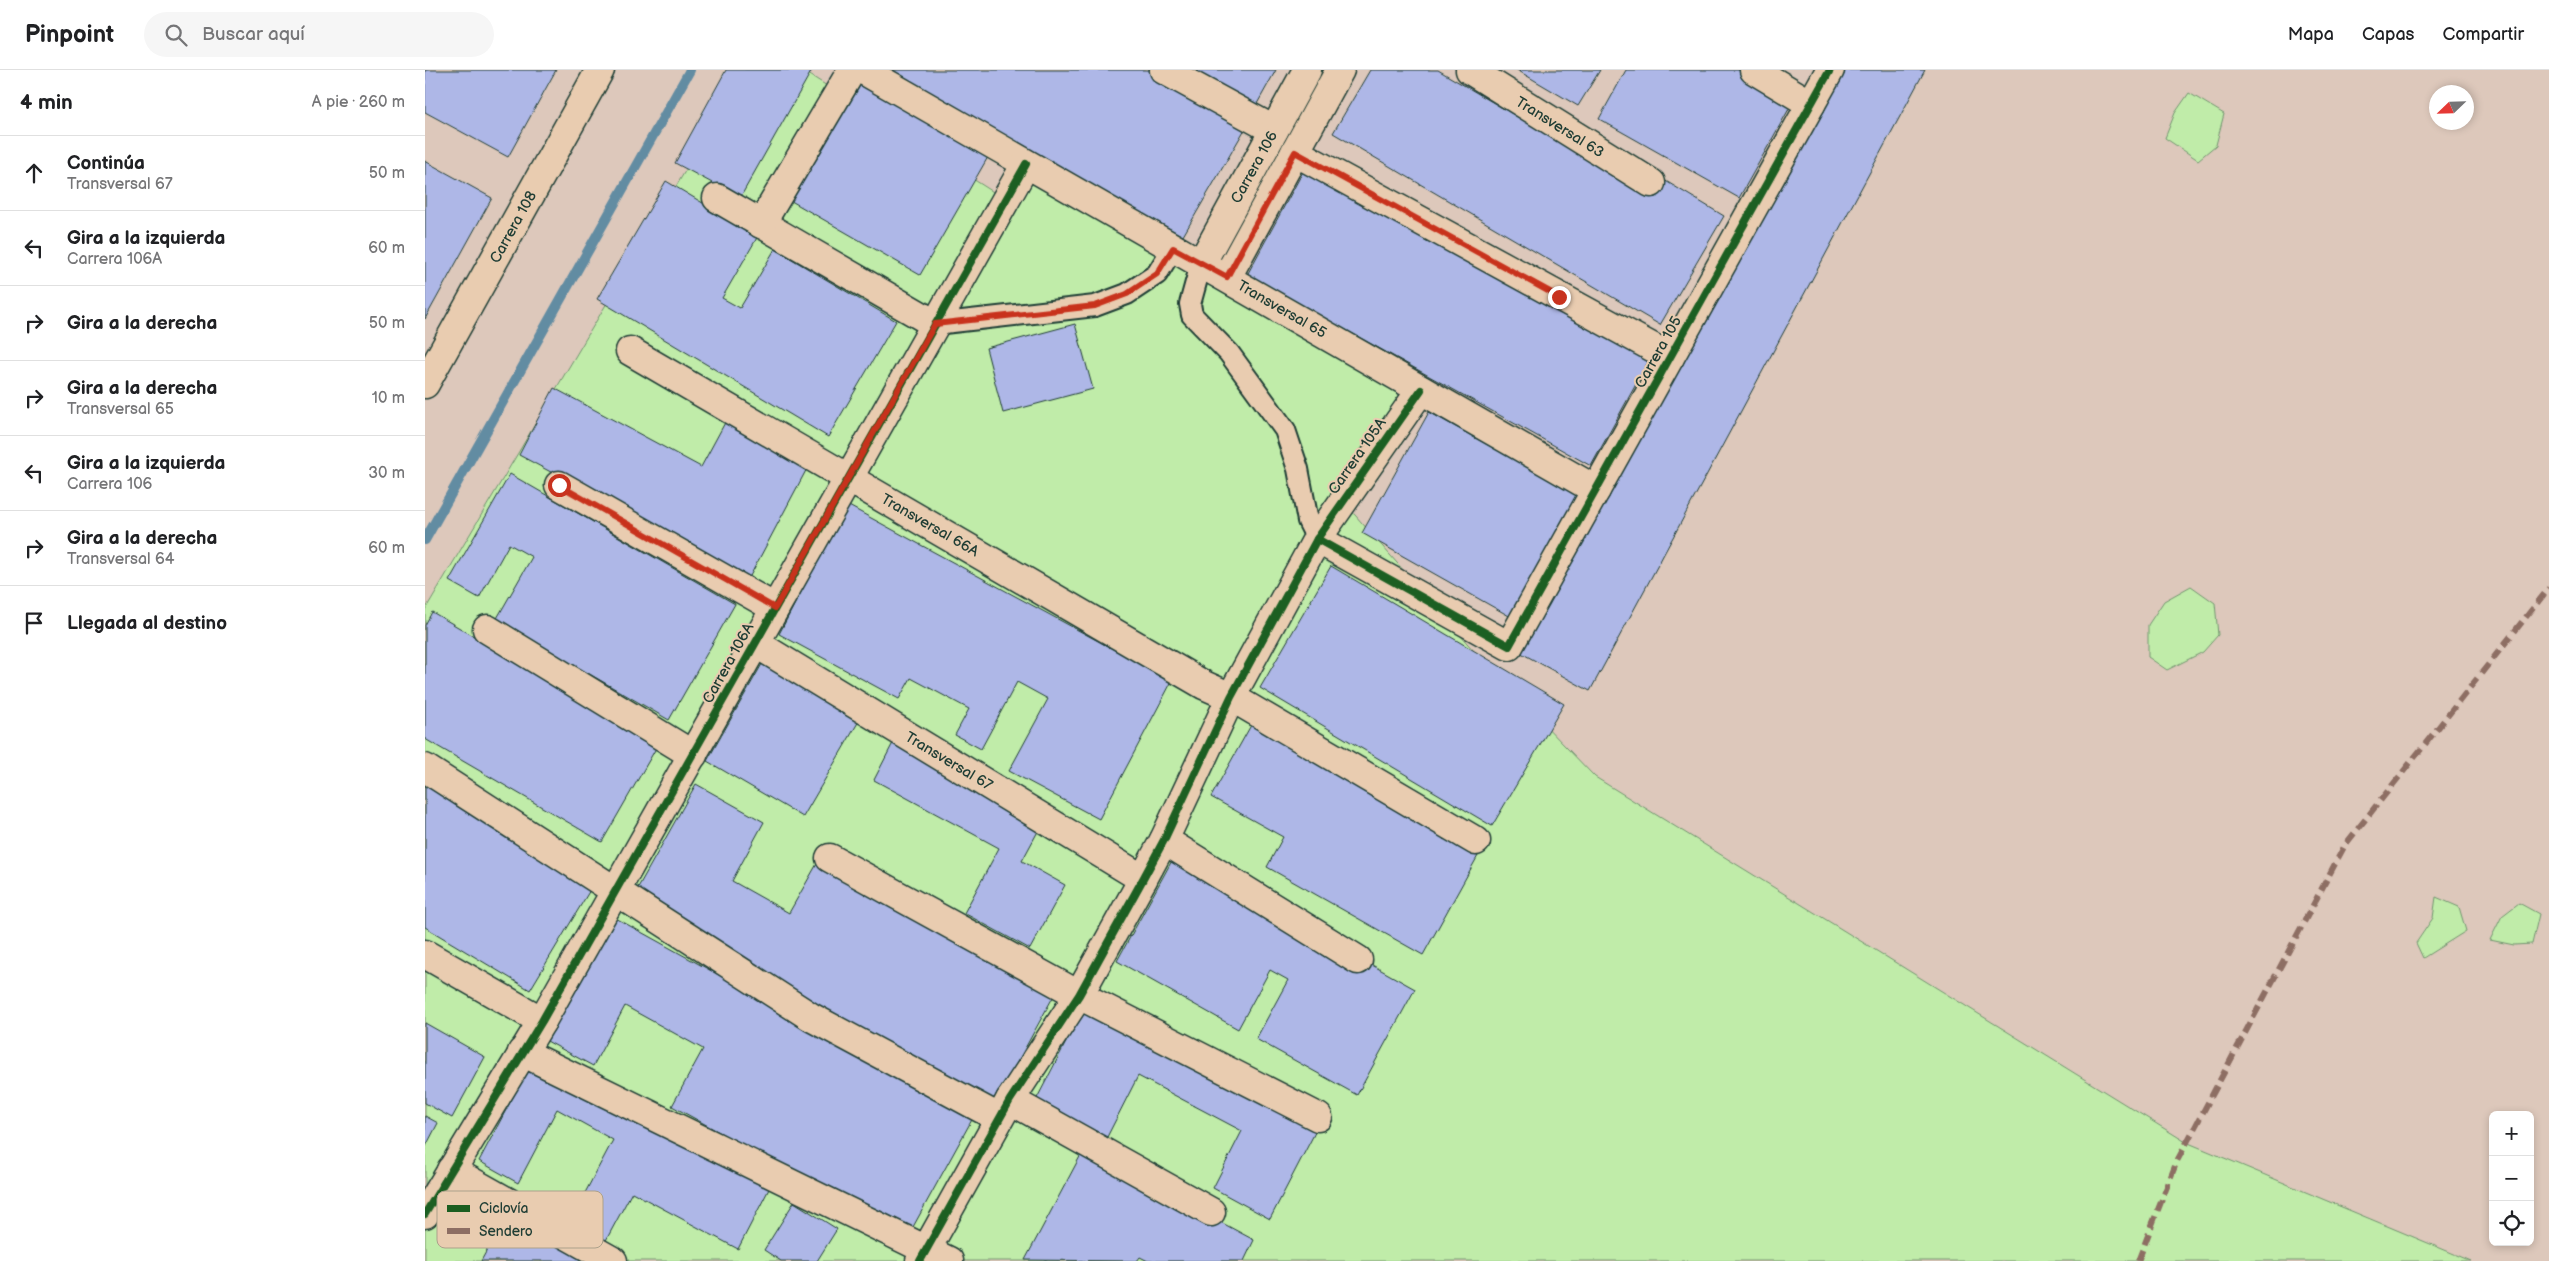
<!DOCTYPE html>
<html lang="es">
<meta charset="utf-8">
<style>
body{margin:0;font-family:"Balsamiq Sans",sans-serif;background:#f6f6f6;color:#202124}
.controls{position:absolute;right:15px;bottom:15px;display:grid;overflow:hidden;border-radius:8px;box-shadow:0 2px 8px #0003}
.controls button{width:45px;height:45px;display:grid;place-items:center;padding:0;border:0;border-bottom:1px solid #e0e0e0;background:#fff;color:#202124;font:25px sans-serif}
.compass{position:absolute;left:2004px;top:15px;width:45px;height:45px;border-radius:50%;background:#fff;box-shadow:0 2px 8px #0003;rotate:247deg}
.stop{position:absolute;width:15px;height:15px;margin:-11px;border:4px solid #c8321e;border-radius:50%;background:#fff}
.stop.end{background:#c8321e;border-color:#fff;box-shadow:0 1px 5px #0008}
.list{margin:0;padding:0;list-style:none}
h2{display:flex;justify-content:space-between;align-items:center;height:65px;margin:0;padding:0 20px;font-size:21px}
h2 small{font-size:16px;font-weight:400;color:#757577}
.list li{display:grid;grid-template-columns:32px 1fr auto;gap:15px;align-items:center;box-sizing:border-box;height:75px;padding:0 20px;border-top:1px solid #e0e0e0}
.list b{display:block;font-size:19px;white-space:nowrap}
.list p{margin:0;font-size:16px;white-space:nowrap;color:#757577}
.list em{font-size:16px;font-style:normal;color:#757577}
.icon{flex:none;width:28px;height:28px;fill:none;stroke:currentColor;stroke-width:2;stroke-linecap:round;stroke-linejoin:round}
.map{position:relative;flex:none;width:2124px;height:1191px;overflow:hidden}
header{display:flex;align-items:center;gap:30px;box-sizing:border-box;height:70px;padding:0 25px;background:#fff;border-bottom:1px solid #e0e0e0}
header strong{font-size:24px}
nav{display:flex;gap:28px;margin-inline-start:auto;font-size:18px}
.search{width:350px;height:45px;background:#f6f6f6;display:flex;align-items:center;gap:12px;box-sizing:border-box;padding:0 18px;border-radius:28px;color:#757577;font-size:19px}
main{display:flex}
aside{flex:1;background:#fff}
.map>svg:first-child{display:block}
.green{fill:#c0eca9;stroke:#70946e}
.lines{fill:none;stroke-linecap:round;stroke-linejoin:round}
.stream{stroke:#628ca2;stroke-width:10}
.building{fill:#aeb7e7;stroke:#1f3d34}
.service-casing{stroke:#1f3d34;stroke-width:24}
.minor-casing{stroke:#1f3d34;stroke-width:31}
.service{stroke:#e9ccb0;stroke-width:20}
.minor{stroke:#e9ccb0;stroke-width:28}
.quiet{stroke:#8d6e63;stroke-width:6;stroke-dasharray:12 6;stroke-linecap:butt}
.cycleway-casing{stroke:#e9ccb0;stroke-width:11}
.cycleway{stroke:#1b5e20;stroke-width:8}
.route{stroke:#c8321e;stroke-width:6}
.labels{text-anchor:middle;stroke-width:4;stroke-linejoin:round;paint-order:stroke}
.street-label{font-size:15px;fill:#1f3d34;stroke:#e9ccb0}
.key{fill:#e9ccb0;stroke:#aca18b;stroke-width:1}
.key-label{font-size:14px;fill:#1f3d34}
</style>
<header>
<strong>Pinpoint</strong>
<div class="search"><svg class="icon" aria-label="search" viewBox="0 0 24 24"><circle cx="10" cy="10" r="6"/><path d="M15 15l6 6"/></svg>Buscar aquí</div>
<nav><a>Mapa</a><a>Capas</a><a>Compartir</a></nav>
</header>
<main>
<aside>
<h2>4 min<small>A pie · 260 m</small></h2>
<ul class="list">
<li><svg class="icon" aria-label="ahead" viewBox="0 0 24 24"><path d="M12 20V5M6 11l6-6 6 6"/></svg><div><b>Continúa</b><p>Transversal 67</p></div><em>50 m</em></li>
<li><svg class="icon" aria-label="left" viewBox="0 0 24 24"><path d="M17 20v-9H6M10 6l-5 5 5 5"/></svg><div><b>Gira a la izquierda</b><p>Carrera 106A</p></div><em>60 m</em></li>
<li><svg class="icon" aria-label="right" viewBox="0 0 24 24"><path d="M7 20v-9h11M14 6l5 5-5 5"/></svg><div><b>Gira a la derecha</b></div><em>50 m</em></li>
<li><svg class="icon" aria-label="right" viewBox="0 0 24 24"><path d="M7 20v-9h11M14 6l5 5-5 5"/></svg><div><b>Gira a la derecha</b><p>Transversal 65</p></div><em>10 m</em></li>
<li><svg class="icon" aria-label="left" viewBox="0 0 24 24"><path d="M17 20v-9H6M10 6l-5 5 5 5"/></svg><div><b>Gira a la izquierda</b><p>Carrera 106</p></div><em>30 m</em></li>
<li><svg class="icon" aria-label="right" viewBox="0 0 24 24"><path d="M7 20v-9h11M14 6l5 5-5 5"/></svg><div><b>Gira a la derecha</b><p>Transversal 64</p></div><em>60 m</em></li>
<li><svg class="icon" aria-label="arrive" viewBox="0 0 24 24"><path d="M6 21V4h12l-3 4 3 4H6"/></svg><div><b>Llegada al destino</b></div></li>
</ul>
</aside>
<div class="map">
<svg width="2124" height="1191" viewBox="0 0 2124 1191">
<rect width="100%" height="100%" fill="#ddc8bb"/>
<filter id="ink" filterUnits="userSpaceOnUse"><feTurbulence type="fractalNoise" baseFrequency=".02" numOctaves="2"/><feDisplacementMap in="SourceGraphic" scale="10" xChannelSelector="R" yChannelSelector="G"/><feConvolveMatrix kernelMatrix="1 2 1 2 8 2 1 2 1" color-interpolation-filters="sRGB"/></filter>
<g filter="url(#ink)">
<g class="green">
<path d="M320 0H377L584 132 603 98 989 322 923 437 1056 589 1170 707 1761 1072 2046 1191H0V540Z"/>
<path d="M1764 23 1799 44 1791 75 1773 90 1740 68 1750 43Z"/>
<path d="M1766 516 1790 533 1793 565 1778 582 1742 600 1723 587V555L1739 531Z"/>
<path d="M2011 827 2034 837 2041 861 1998 888 1991 873 2008 848Z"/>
<path d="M2094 833 2114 844 2107 874 2089 875 2065 870 2077 846Z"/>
</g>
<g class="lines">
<path class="stream" d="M0 470 265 0"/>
</g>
<g class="building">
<path d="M0 0H131L83 87 0 42Z"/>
<path d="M301 0H387L315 128 250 93Z"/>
<path d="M455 0H727L824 52 758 166Z"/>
<path d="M758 0H851L828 41Z"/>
<path d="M945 0H1013L1223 124 1239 110 1299 146 1235 255 908 63Z"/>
<path d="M1092 0H1175L1153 36Z"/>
<path d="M1201 0H1315L1369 30 1314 128 1174 49Z"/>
<path d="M1417 0H1500L1165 621 1089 579Z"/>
<path d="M430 9 563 87 495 205 361 128Z"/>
<path d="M0 91 67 128 0 249Z"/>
<path d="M881 96 1226 287 1166 396 822 205Z"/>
<path d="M241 111 333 166 297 228 315 238 350 179 471 251 403 367 172 229Z"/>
<path d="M650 254 668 319 578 343 561 278Z"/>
<path d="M129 318 276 397 303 347 386 391 324 508 94 385Z"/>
<path d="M1004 342 1154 426 1086 547 937 463Z"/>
<path d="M85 404 310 534 244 650 71 550 107 487 84 474 54 528 24 511Z"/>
<path d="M422 435 747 611 674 749 584 701 623 629 592 612 556 679 530 665 544 639 486 608 474 629 354 564Z"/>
<path d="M906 496 1139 634 1067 756 835 618Z"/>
<path d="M7 542 234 673 177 772 0 669V555Z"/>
<path d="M341 587 438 644 378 747 282 691Z"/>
<path d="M830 648 1059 775 998 885 842 797 858 767 786 727Z"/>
<path d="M469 671 618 752 597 791 640 815 605 879 539 843 574 778 449 710Z"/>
<path d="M0 714 168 815 105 920 0 857Z"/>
<path d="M271 714 339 752 307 811 364 843 397 785 633 918 569 1035 206 830Z"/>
<path d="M750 785 990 919 932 1025 831 969 863 910 845 900 813 959 692 891Z"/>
<path d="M187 846 549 1046 483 1166 247 1036 278 979 200 936 168 996 120 970Z"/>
<path d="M666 924 898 1047 845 1149 788 1118 817 1061 713 1006 680 1071 609 1034Z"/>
<path d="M0 953 60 987 27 1048 0 1033Z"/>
<path d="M108 989 345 1117 313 1179 207 1122 179 1174 143 1155 188 1070 132 1039 93 1113 54 1091Z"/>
<path d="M0 1046 13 1053 0 1078Z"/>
<path d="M659 1079 829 1170 819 1191H723L715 1187 712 1191 600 1190Z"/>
<path d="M369 1132 412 1159 392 1191H356L339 1180Z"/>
<path d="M80 1147 160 1191H56Z"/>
</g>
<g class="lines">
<defs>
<g id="service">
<path d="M776 194 765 234 767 245 804 283 860 360 873 399 883 451 892 469"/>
<path d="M510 254 670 236 702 224 732 204 748 178"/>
</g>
<g id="minor">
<path d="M438 0 1171 420"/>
<path d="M739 0 849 60"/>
<path d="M1045 0 1226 113"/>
<path d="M1329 0 1386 34"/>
<path d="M870 82 1245 287"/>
<path d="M292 128 510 254"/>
<path d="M336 154 427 0"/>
<path d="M776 194 882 0"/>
<path d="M802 207 915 0"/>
<path d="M205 281 779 615 806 627 1051 771"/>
<path d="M0 314 175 0"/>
<path d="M134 415 350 538"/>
<path d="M892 469 1084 576 1405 0"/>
<path d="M62 559 268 685"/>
<path d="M330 573 718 809"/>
<path d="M0 698 386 947 574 1048"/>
<path d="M739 770 933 890"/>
<path d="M405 788 654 925 893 1047"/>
<path d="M0 884 117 951"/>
<path d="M97 982 524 1191"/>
<path d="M585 1030 786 1142"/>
<path d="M26 1100 188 1191"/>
<path d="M0 1144 117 951 601 94"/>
<path d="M495 1191 585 1030 654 925 718 809 739 770 806 627 892 469 996 320"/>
</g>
</defs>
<use href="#service" class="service-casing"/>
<use href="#minor" class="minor-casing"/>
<use href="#service" class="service"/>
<use href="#minor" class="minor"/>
<path class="quiet" d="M1713 1191 1752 1091 1920 775 2124 518"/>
<defs>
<g id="cycleway">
<path d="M892 469 1084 576 1405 0"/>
<path d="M0 1144 117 951 601 94"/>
<path d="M495 1191 585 1030 654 925 718 809 739 770 806 627 892 469 996 320"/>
</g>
</defs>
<use href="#cycleway" class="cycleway-casing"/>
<use href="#cycleway" class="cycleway"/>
</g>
</g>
<g class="lines" filter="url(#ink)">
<path class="route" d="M134 415 350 538 510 254 670 236 702 224 732 204 748 178 802 207 870 82 1134 227"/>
</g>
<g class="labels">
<g class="street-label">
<text transform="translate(1135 57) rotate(32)" y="5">Transversal 63</text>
<text transform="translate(829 97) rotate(-61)" y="5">Carrera 106</text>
<text transform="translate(88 157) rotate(-61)" y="5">Carrera 108</text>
<text transform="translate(857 239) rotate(30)" y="5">Transversal 65</text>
<text transform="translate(1233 282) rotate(-61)" y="5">Carrera 105</text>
<text transform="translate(932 386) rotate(-55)" y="5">Carrera 105A</text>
<text transform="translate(505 455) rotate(30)" y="5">Transversal 66A</text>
<text transform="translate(303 593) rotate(-61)" y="5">Carrera 106A</text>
<text transform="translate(524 691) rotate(31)" y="5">Transversal 67</text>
</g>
</g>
<rect x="12" y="1121" width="166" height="57" rx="8" class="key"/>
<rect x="22" y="1135" width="23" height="7" fill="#1b5e20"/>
<rect x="22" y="1158" width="23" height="6" fill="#8d6e63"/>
<g class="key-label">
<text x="54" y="1143">Ciclovía</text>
<text x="54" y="1166">Sendero</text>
</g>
</svg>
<div class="controls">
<button>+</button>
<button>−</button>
<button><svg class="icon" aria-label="locate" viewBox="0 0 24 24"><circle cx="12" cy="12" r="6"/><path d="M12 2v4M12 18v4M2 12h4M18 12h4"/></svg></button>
</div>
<svg class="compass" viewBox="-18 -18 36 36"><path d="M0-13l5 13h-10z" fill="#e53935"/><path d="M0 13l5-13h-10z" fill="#757577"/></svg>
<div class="stop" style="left:134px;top:415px"></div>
<div class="stop end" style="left:1134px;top:227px"></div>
</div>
</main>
